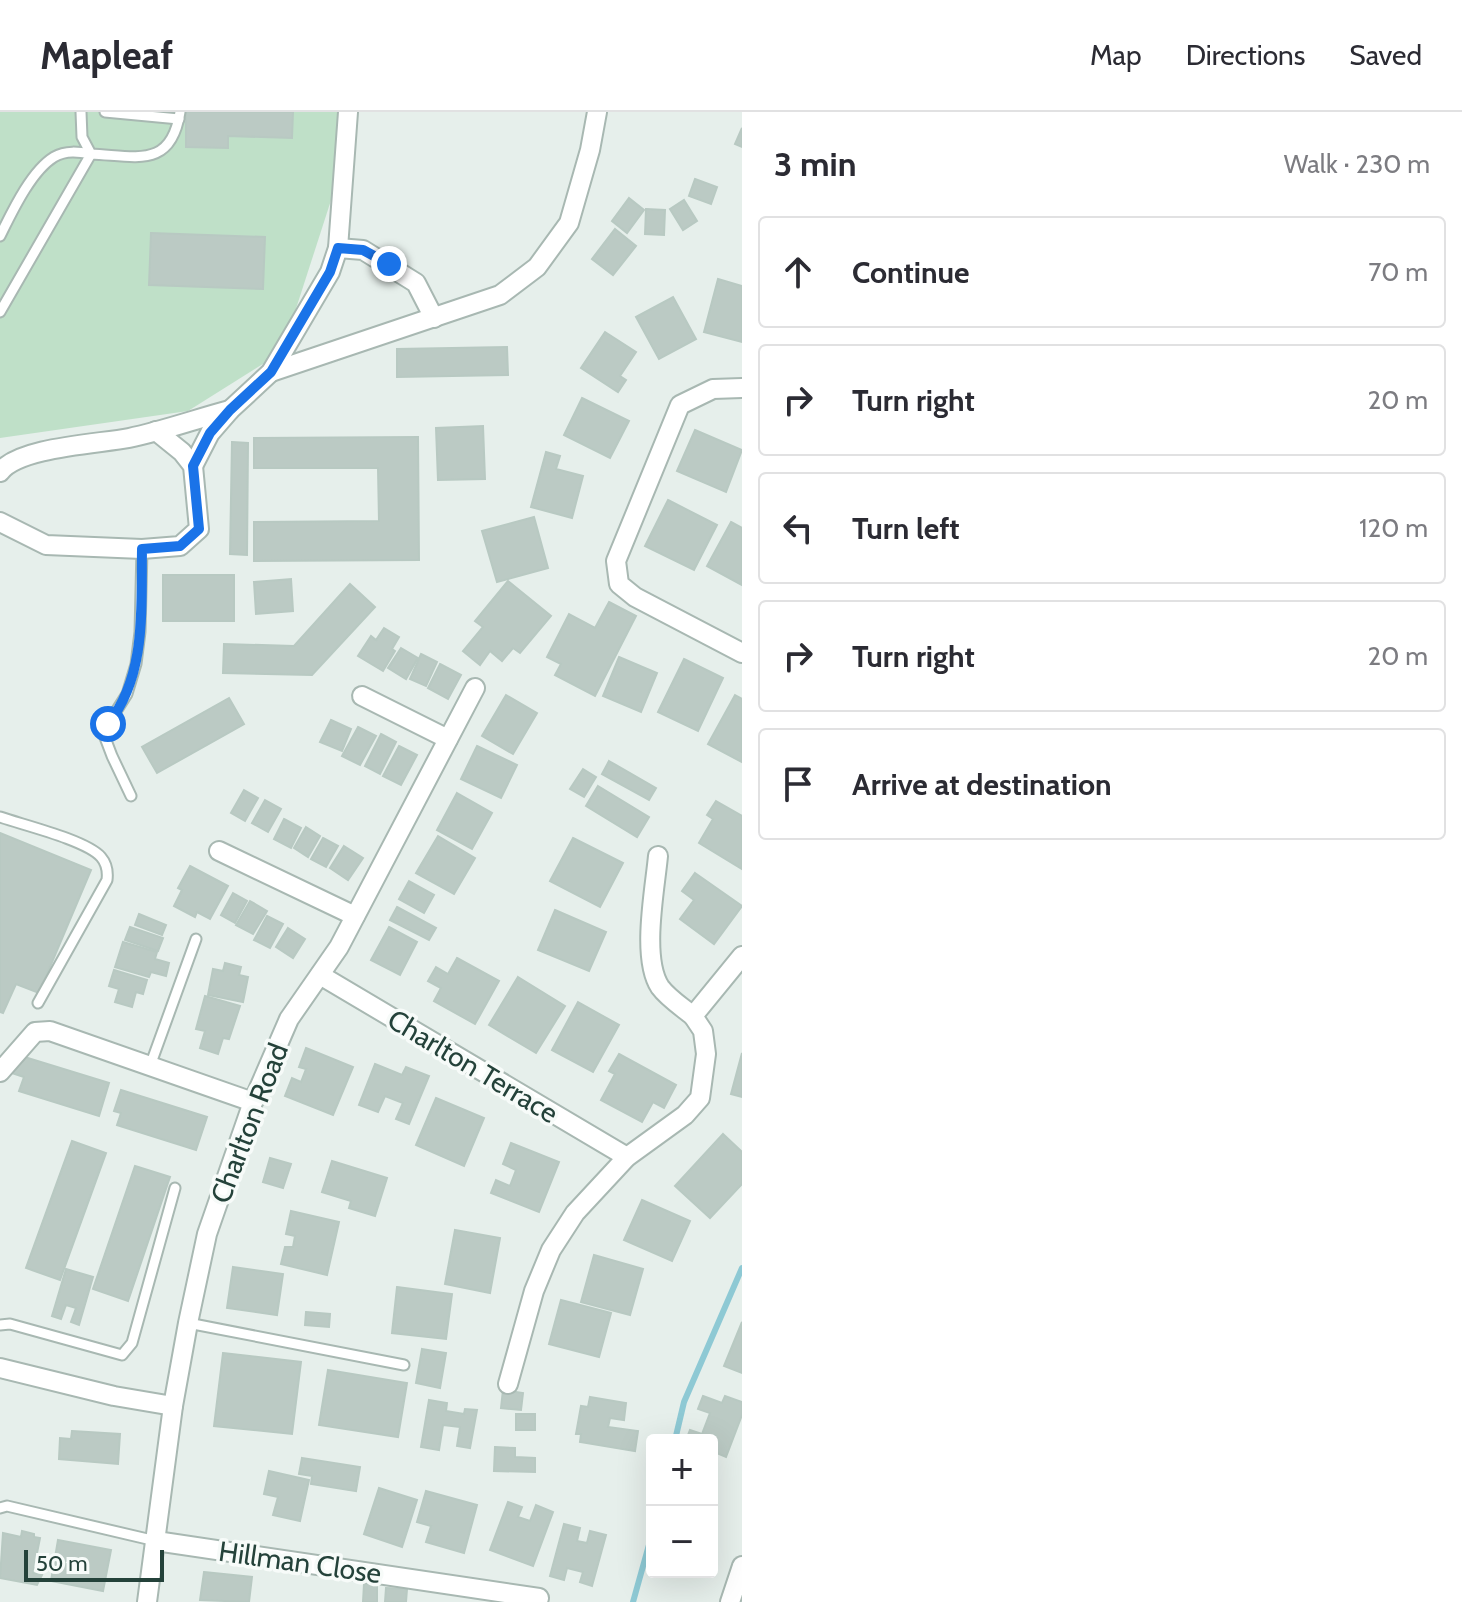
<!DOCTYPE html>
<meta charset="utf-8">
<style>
body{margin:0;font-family:Cabin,sans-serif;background:#f7f7f7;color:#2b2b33}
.controls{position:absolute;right:24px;bottom:24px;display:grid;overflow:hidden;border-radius:8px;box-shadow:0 8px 32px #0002}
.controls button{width:72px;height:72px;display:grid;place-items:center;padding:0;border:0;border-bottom:2px solid #e1e1e2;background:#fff;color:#2b2b33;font:40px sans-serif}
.scale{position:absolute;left:24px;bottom:20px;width:140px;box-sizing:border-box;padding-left:8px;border:4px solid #24423a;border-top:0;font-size:22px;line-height:28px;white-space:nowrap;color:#24423a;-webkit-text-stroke:6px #f7fbf9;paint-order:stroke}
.stop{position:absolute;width:24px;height:24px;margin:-18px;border:6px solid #1a73e8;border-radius:50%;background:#fff}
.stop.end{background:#1a73e8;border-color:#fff;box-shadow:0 2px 8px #0008}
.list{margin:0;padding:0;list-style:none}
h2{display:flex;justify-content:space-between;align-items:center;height:104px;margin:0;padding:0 32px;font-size:34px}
h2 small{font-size:26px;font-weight:400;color:#7c7c81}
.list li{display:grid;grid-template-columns:52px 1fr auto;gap:24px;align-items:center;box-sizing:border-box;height:112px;margin:0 16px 16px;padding:0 16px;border:2px solid #e1e1e2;border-radius:8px}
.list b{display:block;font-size:30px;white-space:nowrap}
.list em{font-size:26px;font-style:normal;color:#7c7c81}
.icon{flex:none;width:44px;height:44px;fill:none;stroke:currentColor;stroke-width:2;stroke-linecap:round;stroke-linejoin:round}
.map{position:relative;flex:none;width:742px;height:1490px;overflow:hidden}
header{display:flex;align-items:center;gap:48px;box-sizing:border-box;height:112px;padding:0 40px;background:#fff;border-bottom:2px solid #e1e1e2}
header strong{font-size:38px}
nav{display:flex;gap:44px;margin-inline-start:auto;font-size:28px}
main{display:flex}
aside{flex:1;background:#fff}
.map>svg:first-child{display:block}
.green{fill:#bfe0c8}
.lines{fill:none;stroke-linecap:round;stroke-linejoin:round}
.stream{stroke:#8ec9d4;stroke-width:6}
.building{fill:#bbcac4;stroke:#b8c9c2;stroke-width:2}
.service-casing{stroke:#a8b8b2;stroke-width:13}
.minor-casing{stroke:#a8b8b2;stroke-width:22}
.service{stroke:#fff;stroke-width:9}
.minor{stroke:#fff;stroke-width:18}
.route{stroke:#1a73e8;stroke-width:10}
.labels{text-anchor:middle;stroke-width:7;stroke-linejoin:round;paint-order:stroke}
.street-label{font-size:28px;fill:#24423a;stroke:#f7fbf9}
</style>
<header>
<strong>Mapleaf</strong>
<nav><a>Map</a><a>Directions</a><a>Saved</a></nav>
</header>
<main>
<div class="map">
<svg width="742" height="1490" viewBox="0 0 742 1490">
<rect width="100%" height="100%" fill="#e6efeb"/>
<path class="green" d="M0 0H346L344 48 282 240 188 299 0 326Z"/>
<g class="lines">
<g class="stream">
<path d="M675 1328 684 1290 742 1156"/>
<path d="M633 1490 652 1422"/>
</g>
</g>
<g class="building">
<path d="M186 0H293L292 26 228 24V36L186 35Z"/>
<path d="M742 16V35L735 32Z"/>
<path d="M695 67 717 75 711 92 689 84Z"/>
<path d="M629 86 644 98 627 121 612 109Z"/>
<path d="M684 88 697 109 683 118 670 97Z"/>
<path d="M646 97 665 98 664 123 645 122Z"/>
<path d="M615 117 636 134 613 163 592 147Z"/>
<path d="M151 121 265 125 263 177 149 173Z"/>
<path d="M718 167 742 174V230L704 220Z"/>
<path d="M673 185 696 227 659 247 636 205Z"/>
<path d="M605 220 636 240 620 264 626 268 618 280 581 256Z"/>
<path d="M507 235 508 263 397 265V237Z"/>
<path d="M582 286 629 309 610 346 564 323Z"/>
<path d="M483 314 485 367 438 368 436 316Z"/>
<path d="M695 318 742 338 726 380 677 359Z"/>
<path d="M418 325 419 448 254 449V410L379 409 378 356H254V326Z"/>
<path d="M232 330 248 331 247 443 230 442Z"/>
<path d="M546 340 560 344 556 357 583 364 572 406 531 395Z"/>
<path d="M668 388 717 413 694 458 645 434Z"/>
<path d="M534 405 548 456 497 470 482 419Z"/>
<path d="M731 410 742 416V473L707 454Z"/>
<rect x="163" y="463" width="71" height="46"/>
<path d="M291 467 293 499 256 502 254 470Z"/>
<path d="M508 469 551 504 520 541 513 536 502 549 490 539 480 553 463 539 483 515 475 509Z"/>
<path d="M350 472 375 495 312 563 223 561 224 532 294 534Z"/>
<path d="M609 490 636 504 595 584 555 563 561 552 547 545 569 502 595 516Z"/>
<path d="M384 516 399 525 392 537 395 539 383 559 358 544 371 524 376 528Z"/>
<path d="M401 536 418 546 406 567 388 556Z"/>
<path d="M421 542 437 550 426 574 410 567Z"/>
<path d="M619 545 657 561 641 600 603 584Z"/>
<path d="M684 547 723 566 698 619 658 600Z"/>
<path d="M440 552 461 563 448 587 428 576Z"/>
<path d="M506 583 537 601 513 642 482 624Z"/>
<path d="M735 583 742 587V650L708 632Z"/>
<path d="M229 586 244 612 157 661 142 635Z"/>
<path d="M331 608 351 617 342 639 320 630Z"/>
<path d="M358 615 376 624 360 653 342 644Z"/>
<path d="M381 622 396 630 380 662 365 654Z"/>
<path d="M399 634 417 643 401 673 383 664Z"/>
<path d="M477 634 517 653 501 686 461 667Z"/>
<path d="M609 649 656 676 649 688 602 662Z"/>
<path d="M583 657 596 665 584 685 570 677Z"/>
<path d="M598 674 649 705 637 725 586 694Z"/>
<path d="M244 678 258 686 245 709 231 701Z"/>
<path d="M457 681 492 701 472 737 437 718Z"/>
<path d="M265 688 281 697 268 720 252 711Z"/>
<path d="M716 689 742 704V757L699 731 713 707 707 703Z"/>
<path d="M284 707 301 716 291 736 274 727Z"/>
<path d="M306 715 320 724 308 745 294 736Z"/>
<path d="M0 721 91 758 39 881 16 872 3 901 0 900Z"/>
<path d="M438 724 475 746 454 782 416 761Z"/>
<path d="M323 726 338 734 326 755 311 747Z"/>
<path d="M573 726 623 751 600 795 550 769Z"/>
<path d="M344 734 363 746 348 768 330 756Z"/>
<path d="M190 754 228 774 210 807 197 800 195 805 174 794 182 778 178 776Z"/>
<path d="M695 761 742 794 714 832 680 807 694 788 682 779Z"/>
<path d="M409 769 434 783 424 801 399 787Z"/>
<path d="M233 781 247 789 235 811 221 803Z"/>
<path d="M250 789 267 799 253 822 236 813Z"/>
<path d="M397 795 436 816 429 828 390 808Z"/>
<path d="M555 798 606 820 589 859 538 838Z"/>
<path d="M139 802 166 813 162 823 135 813Z"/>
<path d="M267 804 283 812 270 836 254 828Z"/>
<path d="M130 815 163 826 158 839 125 828Z"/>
<path d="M389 815 417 830 400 863 371 848Z"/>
<path d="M288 816 305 827 293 846 276 835Z"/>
<path d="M123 830 157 840 155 847 169 851 166 864 151 860 149 865 115 855Z"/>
<path d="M457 846 499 869 475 912 434 889 441 876 428 869 436 855 448 862Z"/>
<path d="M225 851 241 855 239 863 248 865 243 890 208 883 213 857 223 859Z"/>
<path d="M114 858 147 868 143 882 136 880 132 895 115 890 119 877 109 874Z"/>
<path d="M518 865 565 894 536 941 489 913Z"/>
<path d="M205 884 240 894 229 927 223 926 218 942 200 936 205 919 196 917Z"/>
<path d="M578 890 619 913 593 960 552 938Z"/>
<path d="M306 936 353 955 333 1003 285 984 292 966 301 970 306 957 299 955Z"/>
<path d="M742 941V985L731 982Z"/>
<path d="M619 942 676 973 664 996 653 990 642 1010 601 988 615 962 609 959Z"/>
<path d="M18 943 109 971 99 1004 19 979 24 965 12 961Z"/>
<path d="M375 952 402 963 406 955 429 964 409 1012 396 1007 403 991 385 984 378 1000 359 993Z"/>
<path d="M121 978 207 1005 196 1038 117 1013 121 1001 114 999Z"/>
<path d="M436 986 484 1006 464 1054 416 1033Z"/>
<path d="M723 1022 742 1040V1072L710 1106 675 1074Z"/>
<path d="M72 1029 106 1041 60 1168 26 1156Z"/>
<path d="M511 1031 559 1050 539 1100 491 1081 496 1068 510 1074 516 1058 503 1052Z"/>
<path d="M270 1046 291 1052 283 1076 263 1070Z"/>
<path d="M332 1049 387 1066 375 1104 349 1096 351 1089 322 1080Z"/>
<path d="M135 1054 170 1065 128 1189 93 1177Z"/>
<path d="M642 1088 690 1109 672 1149 624 1128Z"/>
<path d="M291 1099 339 1110 327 1163 281 1152 285 1135H293L295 1124 286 1122Z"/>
<path d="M455 1118 500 1126 490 1181 445 1172Z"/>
<path d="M594 1143 643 1157 630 1203 581 1190Z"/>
<path d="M233 1155 283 1162 277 1203 227 1196Z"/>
<path d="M66 1157 93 1165 79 1213 71 1210 76 1196 66 1193 61 1207 52 1204Z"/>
<path d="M397 1175 452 1182 446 1227 392 1221Z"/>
<path d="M561 1188 611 1201 599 1245 549 1232Z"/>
<path d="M306 1200 330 1202 329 1215 305 1213Z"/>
<path d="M742 1210V1261L724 1254Z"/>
<path d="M422 1237 446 1241 440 1276 416 1271Z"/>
<path d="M223 1241 301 1250 292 1322 214 1314Z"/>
<path d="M328 1258 407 1271 398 1325 319 1313Z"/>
<path d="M503 1278 523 1281 521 1298 501 1296Z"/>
<path d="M703 1284 722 1291 725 1284 742 1290V1303L726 1345 712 1339V1328H686L690 1318 702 1322 710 1301 698 1297Z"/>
<path d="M590 1285 626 1291 624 1308 610 1306 608 1315 638 1319 635 1339 580 1330 581 1322H576L581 1294 588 1295Z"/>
<path d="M429 1288 447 1291 446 1299 464 1302 465 1297 477 1298 470 1336 457 1334 460 1315 443 1313 439 1338 421 1335Z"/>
<rect x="516" y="1302" width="19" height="16"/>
<path d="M72 1319 120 1322 118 1352 59 1347 60 1326 71 1327Z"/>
<path d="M495 1335 515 1336V1345L535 1346V1360L494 1359Z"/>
<path d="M302 1346 360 1355 356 1379 311 1372 312 1364 299 1362Z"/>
<path d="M269 1359 309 1368 300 1409 273 1403 278 1385 264 1382Z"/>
<path d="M379 1376 417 1388 402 1435 364 1422Z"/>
<path d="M426 1379 477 1393 464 1441 426 1430 431 1414 417 1410Z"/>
<path d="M508 1390 522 1395 518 1405 530 1409 536 1393 553 1400 533 1454 490 1438Z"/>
<path d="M564 1412 580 1416 577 1429 587 1431 590 1419 606 1423 592 1474 580 1470 583 1460 567 1456 564 1468 550 1464Z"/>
<path d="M22 1419 34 1422V1425L40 1426 33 1461 42 1463 37 1473 0 1466 3 1421 21 1425Z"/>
<path d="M58 1428 111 1438 103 1479 51 1469Z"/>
<path d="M204 1460 252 1465 249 1490 200 1488Z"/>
<path d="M364 1472H377V1490H363Z"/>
<path d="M386 1476 407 1477 406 1490H385Z"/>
</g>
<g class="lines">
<defs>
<g id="service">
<path d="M81 0 82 25 91 42C137 44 171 57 180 0"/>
<path d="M105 0 179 7"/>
<path d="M0 124C12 100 31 59 54 45 66 38 79 40 91 42L0 200"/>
<path d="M131 684 112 644 104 623 108 612 127 582 136 552 140 520 142 437"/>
<path d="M0 705C23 713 86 728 101 745 107 752 108 760 107 768L38 891"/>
<path d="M150 954 196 827"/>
<path d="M188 1211 404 1253"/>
<path d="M0 1213 10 1212 122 1243 132 1231 175 1076"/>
<path d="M0 1396 7 1394 156 1429"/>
</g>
<g id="minor">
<path d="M338 136 363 138 416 171 434 206"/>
<path d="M271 260 500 183 537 155 569 111 590 38 597 0"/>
<path d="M742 276 713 277 680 293 616 449 619 472 635 485 742 541"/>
<path d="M193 354 210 321 230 298 271 260 330 160 338 136 348 0"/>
<path d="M0 360C19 335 98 332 129 326 163 319 196 307 230 298"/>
<path d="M0 410 46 433 142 437 180 434 199 417 193 354 182 340 156 319"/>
<path d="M362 584 448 627"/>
<path d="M219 739 355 804"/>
<path d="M658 744C655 777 641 846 660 875 668 886 682 895 693 904"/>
<path d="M320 863 627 1045"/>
<path d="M0 960 35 920 50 919 253 990"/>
<path d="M0 1256 114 1284 173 1294"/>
<path d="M508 1272 534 1179 551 1138 575 1101 627 1045 685 1003 700 986 706 942 703 919 693 904 742 844"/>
<path d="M156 1429 539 1486"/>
<path d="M147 1490 173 1294 188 1211 207 1122 253 990 289 907 339 835 475 576"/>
<path d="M730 1490 742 1454"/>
</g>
</defs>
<use href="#service" class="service-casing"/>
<use href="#minor" class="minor-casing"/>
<use href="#service" class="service"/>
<use href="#minor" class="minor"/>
</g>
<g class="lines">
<path class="route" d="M108 612C147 563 141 496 142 437L180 434 199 417 193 354 210 321 230 298 271 260 330 160 338 136 363 138 389 152"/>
</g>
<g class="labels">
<g class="street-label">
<text transform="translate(473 954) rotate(31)" y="10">Charlton Terrace</text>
<text transform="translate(249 1011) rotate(-69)" y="10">Charlton Road</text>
<text transform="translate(300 1450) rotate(8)" y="10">Hillman Close</text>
</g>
</g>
</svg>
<div class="controls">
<button>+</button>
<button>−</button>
</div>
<div class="scale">50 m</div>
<div class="stop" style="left:108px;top:612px"></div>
<div class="stop end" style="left:389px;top:152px"></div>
</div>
<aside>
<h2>3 min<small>Walk · 230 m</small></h2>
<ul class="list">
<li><svg class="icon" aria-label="ahead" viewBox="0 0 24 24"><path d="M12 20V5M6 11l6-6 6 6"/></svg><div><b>Continue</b></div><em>70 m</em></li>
<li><svg class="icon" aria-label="right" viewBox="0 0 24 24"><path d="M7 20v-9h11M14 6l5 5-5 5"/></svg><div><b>Turn right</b></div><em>20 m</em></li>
<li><svg class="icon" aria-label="left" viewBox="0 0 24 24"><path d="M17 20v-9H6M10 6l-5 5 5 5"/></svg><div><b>Turn left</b></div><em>120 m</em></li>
<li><svg class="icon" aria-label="right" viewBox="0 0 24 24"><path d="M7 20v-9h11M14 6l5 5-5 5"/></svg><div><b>Turn right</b></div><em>20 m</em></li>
<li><svg class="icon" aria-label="arrive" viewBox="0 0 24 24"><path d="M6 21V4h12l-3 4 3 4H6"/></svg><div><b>Arrive at destination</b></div></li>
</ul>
</aside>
</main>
